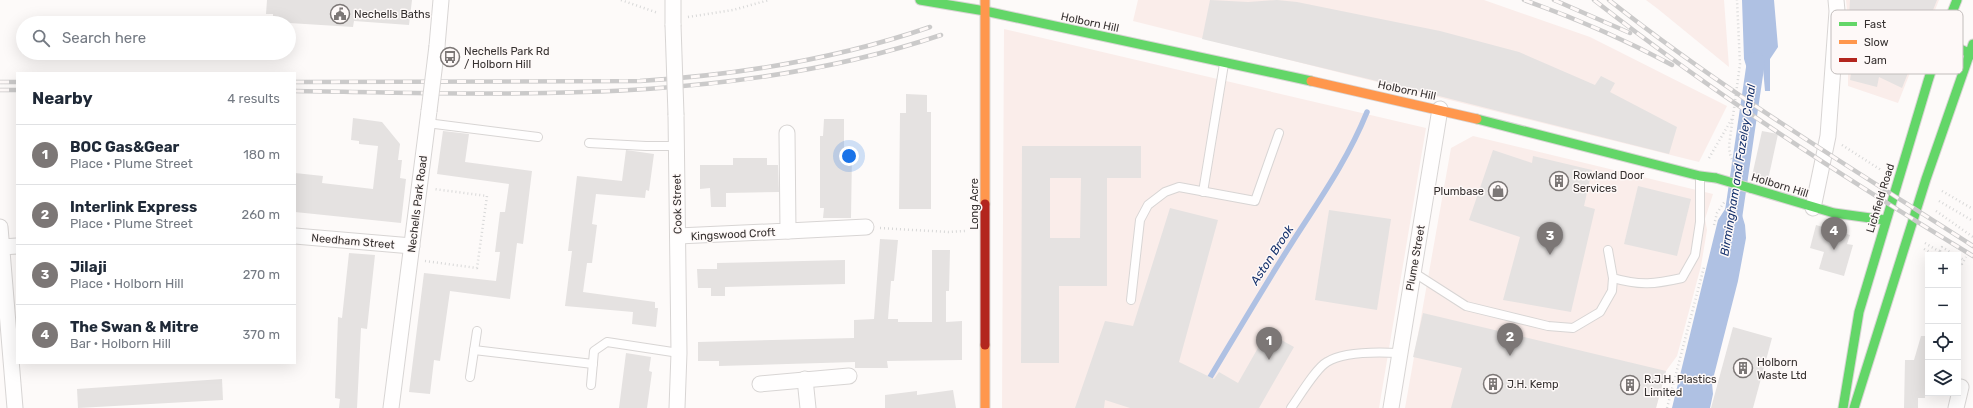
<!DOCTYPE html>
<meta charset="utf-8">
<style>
body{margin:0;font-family:Rubik,sans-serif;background:#f6f6f7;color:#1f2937}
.controls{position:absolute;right:12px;bottom:12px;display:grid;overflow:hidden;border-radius:0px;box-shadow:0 4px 16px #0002}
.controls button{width:36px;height:36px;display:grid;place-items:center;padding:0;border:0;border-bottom:1px solid #e0e1e3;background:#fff;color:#1f2937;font:20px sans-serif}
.you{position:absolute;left:849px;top:156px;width:14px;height:14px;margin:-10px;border:3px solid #fff;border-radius:50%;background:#1a73e8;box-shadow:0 0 0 6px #1a73e833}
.badge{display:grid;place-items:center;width:26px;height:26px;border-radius:50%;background:#7c7776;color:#fff;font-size:13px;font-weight:700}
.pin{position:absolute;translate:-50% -33px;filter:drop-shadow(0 1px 2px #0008)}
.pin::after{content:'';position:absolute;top:21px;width:14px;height:12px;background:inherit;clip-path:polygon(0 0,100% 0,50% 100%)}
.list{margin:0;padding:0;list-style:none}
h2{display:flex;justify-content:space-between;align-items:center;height:52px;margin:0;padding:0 16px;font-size:17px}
h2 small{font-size:13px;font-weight:400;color:#747a83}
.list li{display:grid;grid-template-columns:26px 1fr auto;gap:12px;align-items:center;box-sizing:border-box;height:60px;padding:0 16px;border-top:1px solid #e0e1e3}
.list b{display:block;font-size:15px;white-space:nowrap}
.list p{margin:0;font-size:13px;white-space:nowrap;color:#747a83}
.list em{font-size:13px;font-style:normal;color:#747a83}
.icon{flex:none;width:22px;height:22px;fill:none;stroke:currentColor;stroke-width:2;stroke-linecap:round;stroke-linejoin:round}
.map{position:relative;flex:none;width:1973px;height:408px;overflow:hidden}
.search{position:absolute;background:#fff;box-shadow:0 4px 16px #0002;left:16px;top:16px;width:280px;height:44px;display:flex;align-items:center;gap:10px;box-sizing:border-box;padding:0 14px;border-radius:22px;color:#747a83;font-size:15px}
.panel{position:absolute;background:#fff;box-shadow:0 4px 16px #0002;left:16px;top:72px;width:280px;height:292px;border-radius:0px}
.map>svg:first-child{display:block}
.built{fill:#faedea}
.water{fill:#afc1e3}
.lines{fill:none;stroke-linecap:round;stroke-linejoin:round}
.stream{stroke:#afc1e3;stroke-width:5.5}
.canal{stroke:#afc1e3;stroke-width:18}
.building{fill:#e5e2e1;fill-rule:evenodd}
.lane-casing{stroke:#d8d5d4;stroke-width:10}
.street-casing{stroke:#d8d5d4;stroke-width:17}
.fast-casing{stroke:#d8d5d4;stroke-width:11}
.slow-casing{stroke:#d8d5d4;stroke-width:11}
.jam-casing{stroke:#d8d5d4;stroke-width:11}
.path{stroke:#d8d8d8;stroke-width:2.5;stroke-dasharray:1 3;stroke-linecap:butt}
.lane{stroke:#fffefe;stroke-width:8}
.street{stroke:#fffefe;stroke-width:15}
.fast{stroke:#63d668;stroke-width:9}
.slow{stroke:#ff974d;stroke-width:9}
.jam{stroke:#b3261e;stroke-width:9}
.rail-casing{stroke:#cbcaca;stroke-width:4.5}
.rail{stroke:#fef9f8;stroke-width:3;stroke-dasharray:9;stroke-linecap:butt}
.street-bridge-casing{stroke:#d8d5d4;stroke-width:17;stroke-linecap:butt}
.fast-bridge-casing{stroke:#d8d5d4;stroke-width:11;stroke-linecap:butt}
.path-bridge{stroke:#d8d8d8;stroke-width:2.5;stroke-dasharray:1 3;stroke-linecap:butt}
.street-bridge{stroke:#fffefe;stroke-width:15}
.fast-bridge{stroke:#63d668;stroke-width:9}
.labels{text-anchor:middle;stroke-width:3;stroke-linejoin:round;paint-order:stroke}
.poi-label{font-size:11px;fill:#363130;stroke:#fef9f8;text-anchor:start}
.street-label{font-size:11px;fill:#363130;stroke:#fef9f8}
.water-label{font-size:12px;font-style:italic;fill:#17336d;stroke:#fef9f8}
.key{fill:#fef9f8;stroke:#c2bdbc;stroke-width:1}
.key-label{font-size:11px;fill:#363130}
</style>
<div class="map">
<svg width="1973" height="408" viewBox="0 0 1973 408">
<rect width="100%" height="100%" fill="#fdfaf9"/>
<g class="built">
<path d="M1138 0H1484L1590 37 1727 106 1699 162 1133 21Z"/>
<path d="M1646 0H1724L1729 67 1658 9Z"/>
<path d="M1846 0H1939L1898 103 1848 86V19Z"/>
<path d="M1004 29 1426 128 1379 408H1002Z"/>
<path d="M1473 136 1713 194 1705 219 1707 230 1701 266 1677 356 1666 371 1656 408H1405L1451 148Z"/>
</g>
<g class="water">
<path d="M1742 0H1774L1778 47 1770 59V91H1765L1763 68 1752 85 1744 59Z"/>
<path d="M1731 200 1738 202 1745 225 1746 238 1738 281 1712 383 1713 394 1710 408H1672L1718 220Z"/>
</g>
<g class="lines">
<path class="stream" d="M1206 384C1235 336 1263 288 1293 241 1320 199 1348 159 1367 112"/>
<path class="canal" d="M1732 225 1756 61"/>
</g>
<g class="building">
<path d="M267 0H412L409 25 354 21 353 27 273 22V14H266Z"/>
<path d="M1210 0 1248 2 1277 0 1297 2 1440 31 1519 52 1595 85 1601 76 1615 83 1610 92 1677 127 1669 154 1443 97 1202 39Z"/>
<path d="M1850 0H1937L1902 88 1879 77 1877 87 1850 80 1853 61 1849 59 1869 18 1849 17Z"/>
<path d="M906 94 927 95V112H931V209H899L900 113H906Z"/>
<path d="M353 118 382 122 400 144 398 160H402L400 178 406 179 401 223 295 212V173L323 176 322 183 373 189 378 146 359 144V141L351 140Z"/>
<path d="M824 119H844V153L852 154 851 218H823L824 208H820V136H823Z"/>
<path d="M443 131 469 134 465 162 532 171 523 244 517 243 510 299 450 291 440 361 434 360 430 394 409 392 424 273 496 281 500 252H495L500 212H505L509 184 437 174Z"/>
<path d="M1762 131 1778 134 1768 180 1752 176Z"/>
<path d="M1022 146H1141V178H1107V286H1059V363H1021ZM1050 178H1081L1080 238H1050Z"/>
<path d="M626 150 654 154 649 191 646 190 645 198 596 194 592 224 597 225 592 263H587L583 292 655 302V308H658L656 327 632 324 633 312 565 306 572 251H568L577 176 622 181Z"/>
<path d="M1493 150 1532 163 1533 156 1592 170 1584 206 1595 209 1571 312 1503 300 1520 237 1469 220Z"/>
<path d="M733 158H767V165H778L779 192 726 193V207H711L710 188 700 189V165H733Z"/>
<path d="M1638 186 1691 199 1677 256 1624 244Z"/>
<path d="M1170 208 1218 220 1179 362 1214 379 1219 372 1238 383 1267 332 1294 347 1259 408H1130L1105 400 1104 408H1075L1105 321 1133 326Z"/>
<path d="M1329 210 1391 219 1377 310 1315 300Z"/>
<path d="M1816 225 1850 235 1847 244 1853 245 1844 276 1819 269 1824 252 1810 248Z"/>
<path d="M880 239 898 240 894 281H891L888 319H898V322H932V250H950L949 291H946V322L962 321V360L887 361 888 368H855V362L719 366V361H698V342L854 338V320L874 319Z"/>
<path d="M349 253 375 255 367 329 361 328 357 408H339L340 399 335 398 338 317 342 318Z"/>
<path d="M845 260V284L725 287V296H711V288H698L697 269H717V263Z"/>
<path d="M1423 313 1666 371 1656 408H1451L1462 368 1413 357Z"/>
<path d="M1733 327 1772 338 1753 408H1711Z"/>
<path d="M1921 336H1926L1925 398H1918V408H1904L1905 360H1914Z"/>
<path d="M626 353 651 357 649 371 652 372 647 408H619Z"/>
<path d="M222 379 223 400 78 408 77 389Z"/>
<path d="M953 390 956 408H885V395L917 391V395Z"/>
</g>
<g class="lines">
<defs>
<g id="lane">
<path d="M427 123 538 137"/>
<path d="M589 143 646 146H676"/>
<path d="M1203 192 1224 64"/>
<path d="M1608 250 1613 278C1640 286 1655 284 1682 278L1695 255 1700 222V177"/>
<path d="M1413 272 1466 306 1548 326 1573 328 1600 312 1612 291 1613 278"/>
<path d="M1131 300 1140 220 1148 205 1165 192 1179 187 1255 201 1279 133"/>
<path d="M474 350 593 364"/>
<path d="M470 377 477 331"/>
<path d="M591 385 594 351 607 342 679 353"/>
<path d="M1291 408C1299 397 1316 368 1327 362 1344 351 1380 352 1399 353"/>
</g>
<g id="street">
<path d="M673 0V25"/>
<path d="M437 46 441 0"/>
<path d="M676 115 679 353 677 408"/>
<path d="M1813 208 1828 136 1837 11 1836 0"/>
<path d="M0 227 15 408"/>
<path d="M788 231 866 227"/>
<path d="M295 236 412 246"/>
<path d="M678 236 788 231 787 133"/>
<path d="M2 247 17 246"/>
<path d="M805 379 808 408"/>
<path d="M760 384 849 376"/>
<path d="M391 408 429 111"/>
<path d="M1391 408 1440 109"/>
<path d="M1956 408 1961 387"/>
</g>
<g id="fast">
<path d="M920 0 985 11 1311 81"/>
<path d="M1941 40 1973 55"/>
<path d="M1477 119 1700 176 1716 178"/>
<path d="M1750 188 1834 213 1885 220"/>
<path d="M1843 408 1859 312 1928 81 1941 40 1957 0"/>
<path d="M1854 408 1926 179 1973 44"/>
</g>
<g id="slow">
<path d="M985 0V204"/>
<path d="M1311 81 1477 119"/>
<path d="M985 345V408"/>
</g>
<path id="jam" d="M985 204V345"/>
</defs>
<use href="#lane" class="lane-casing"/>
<use href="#street" class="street-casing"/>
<use href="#fast" class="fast-casing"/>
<use href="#slow" class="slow-casing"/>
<use href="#jam" class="jam-casing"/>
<g class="path">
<path d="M621 0 658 13"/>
<path d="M688 17 733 10 769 0"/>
<path d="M1842 145 1881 170"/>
<path d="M1709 158 1733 117"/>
<path d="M1733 163 1730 154 1729 146 1740 64 1737 0"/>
<path d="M1942 191 1973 209"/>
<path d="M1939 201 1973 221"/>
<path d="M1936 211 1973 237"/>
<path d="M1714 225 1717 213 1725 201"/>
<path d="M880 228 948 232 965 231"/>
<path d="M1925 243 1945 255"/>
<path d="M1924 249 1935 255"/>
<path d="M1940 251 1942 247 1955 255"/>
<path d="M1958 257 1964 260"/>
<path d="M425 261 477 268 487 196 434 189"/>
<path d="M1958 262 1962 264 1966 257"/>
<path d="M1667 408 1704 267"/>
</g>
<use href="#lane" class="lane"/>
<use href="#street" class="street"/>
<use href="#fast" class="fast"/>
<use href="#slow" class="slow"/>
<use href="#jam" class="jam"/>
<defs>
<g id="rail">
<path d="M1524 0C1575 18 1624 39 1672 65"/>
<path d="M1554 0 1630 33"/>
<path d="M1594 0C1714 94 1843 177 1973 256"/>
<path d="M1609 0C1724 91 1850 167 1973 246"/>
<path d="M0 82H17"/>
<path d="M295 82 640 81C738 75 837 59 930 27"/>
<path d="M0 90H17"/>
<path d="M295 91C511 94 734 105 941 35"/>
</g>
</defs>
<use href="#rail" class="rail-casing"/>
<use href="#rail" class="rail"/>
<defs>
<g id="street-bridge">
<path d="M673 25 676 115"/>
<path d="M429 111 437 46"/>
</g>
<path id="fast-bridge" d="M1716 178 1750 188"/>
</defs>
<use href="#street-bridge" class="street-bridge-casing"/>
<use href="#fast-bridge" class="fast-bridge-casing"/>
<path class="path-bridge" d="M1938 255 1940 251"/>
<use href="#street-bridge" class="street-bridge"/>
<use href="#fast-bridge" class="fast-bridge"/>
</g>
<defs>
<symbol id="civic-ring" viewBox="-11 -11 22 22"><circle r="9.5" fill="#fef9f8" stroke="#7c7776" stroke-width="1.5"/><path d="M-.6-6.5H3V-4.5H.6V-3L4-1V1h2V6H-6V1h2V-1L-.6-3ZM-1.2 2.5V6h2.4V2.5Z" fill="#7c7776"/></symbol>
<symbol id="bus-ring" viewBox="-11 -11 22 22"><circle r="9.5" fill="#fef9f8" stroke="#7c7776" stroke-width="1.5"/><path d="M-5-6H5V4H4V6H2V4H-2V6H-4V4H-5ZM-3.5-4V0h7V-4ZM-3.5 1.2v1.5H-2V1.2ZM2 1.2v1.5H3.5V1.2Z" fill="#7c7776"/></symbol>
<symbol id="building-ring" viewBox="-11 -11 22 22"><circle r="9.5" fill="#fef9f8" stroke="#7c7776" stroke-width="1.5"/><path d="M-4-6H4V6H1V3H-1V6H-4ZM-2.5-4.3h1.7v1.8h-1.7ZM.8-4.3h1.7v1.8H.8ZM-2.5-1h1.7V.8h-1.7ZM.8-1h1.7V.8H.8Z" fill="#7c7776"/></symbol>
<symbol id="shop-ring" viewBox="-11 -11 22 22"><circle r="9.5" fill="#fef9f8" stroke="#7c7776" stroke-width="1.5"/><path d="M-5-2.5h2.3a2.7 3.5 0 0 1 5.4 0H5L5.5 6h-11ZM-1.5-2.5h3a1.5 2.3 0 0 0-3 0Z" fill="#7c7776"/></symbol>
</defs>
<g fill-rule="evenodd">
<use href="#civic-ring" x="329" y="3" width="22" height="22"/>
<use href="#bus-ring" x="439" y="46" width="22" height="22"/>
<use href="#building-ring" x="1548" y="170" width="22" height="22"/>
<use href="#shop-ring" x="1487" y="180" width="22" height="22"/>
<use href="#building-ring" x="1732" y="357" width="22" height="22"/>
<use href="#building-ring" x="1482" y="373" width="22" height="22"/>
<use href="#building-ring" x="1619" y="374" width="22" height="22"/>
</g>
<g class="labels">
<g class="poi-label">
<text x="354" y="18">Nechells Baths</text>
<text x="464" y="55">Nechells Park Rd<tspan x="464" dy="13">/ Holborn Hill</tspan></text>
<text x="1573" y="179">Rowland Door<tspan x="1573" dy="13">Services</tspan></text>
<text x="1484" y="195" text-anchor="end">Plumbase</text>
<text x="1757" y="366">Holborn<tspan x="1757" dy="13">Waste Ltd</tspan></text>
<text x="1644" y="383">R.J.H. Plastics<tspan x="1644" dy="13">Limited</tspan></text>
<text x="1507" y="388">J.H. Kemp</text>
</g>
<g class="street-label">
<text transform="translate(1090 22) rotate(12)" y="4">Holborn Hill</text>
<text transform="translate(1407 90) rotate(12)" y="4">Holborn Hill</text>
<text transform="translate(1780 185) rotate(17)" y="4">Holborn Hill</text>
<text transform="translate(1880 198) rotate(-73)" y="4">Lichfield Road</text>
<text transform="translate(417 204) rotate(-83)" y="4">Nechells Park Road</text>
<text transform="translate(677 204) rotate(-91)" y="4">Cook Street</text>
<text transform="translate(974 204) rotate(-90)" y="4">Long Acre</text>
<text transform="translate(733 234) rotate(-3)" y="4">Kingswood Croft</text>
<text transform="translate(353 241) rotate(5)" y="4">Needham Street</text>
<text transform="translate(1415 258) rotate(-80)" y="4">Plume Street</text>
</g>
<g class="water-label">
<text transform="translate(1738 170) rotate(-81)" y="4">Birmingham and Fazeley Canal</text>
<text transform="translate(1272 255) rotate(-57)" y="4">Aston Brook</text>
</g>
</g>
<rect x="1831" y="10" width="132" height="64" rx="6" class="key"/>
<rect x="1839" y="22" width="18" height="4" fill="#63d668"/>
<rect x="1839" y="40" width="18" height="4" fill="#ff974d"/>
<rect x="1839" y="58" width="18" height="4" fill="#b3261e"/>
<g class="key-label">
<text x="1864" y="28">Fast</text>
<text x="1864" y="46">Slow</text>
<text x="1864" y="64">Jam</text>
</g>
</svg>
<div class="controls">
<button>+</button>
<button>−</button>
<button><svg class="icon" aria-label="locate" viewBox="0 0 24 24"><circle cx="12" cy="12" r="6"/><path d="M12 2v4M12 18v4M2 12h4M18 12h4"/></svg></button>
<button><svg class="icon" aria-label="layers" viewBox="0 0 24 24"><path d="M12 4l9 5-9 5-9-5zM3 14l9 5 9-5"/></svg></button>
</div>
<div class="you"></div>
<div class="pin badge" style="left:1269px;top:360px">1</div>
<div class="pin badge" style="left:1510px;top:356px">2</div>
<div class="pin badge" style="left:1550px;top:255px">3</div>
<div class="pin badge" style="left:1834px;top:250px">4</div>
<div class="search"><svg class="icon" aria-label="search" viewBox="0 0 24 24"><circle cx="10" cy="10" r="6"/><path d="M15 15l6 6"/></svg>Search here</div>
<section class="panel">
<h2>Nearby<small>4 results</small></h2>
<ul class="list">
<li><span class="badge">1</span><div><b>BOC Gas&amp;Gear</b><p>Place · Plume Street</p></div><em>180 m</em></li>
<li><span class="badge">2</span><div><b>Interlink Express</b><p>Place · Plume Street</p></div><em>260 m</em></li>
<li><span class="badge">3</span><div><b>Jilaji</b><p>Place · Holborn Hill</p></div><em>270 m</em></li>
<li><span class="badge">4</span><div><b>The Swan &amp; Mitre</b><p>Bar · Holborn Hill</p></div><em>370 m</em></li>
</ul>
</section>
</div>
